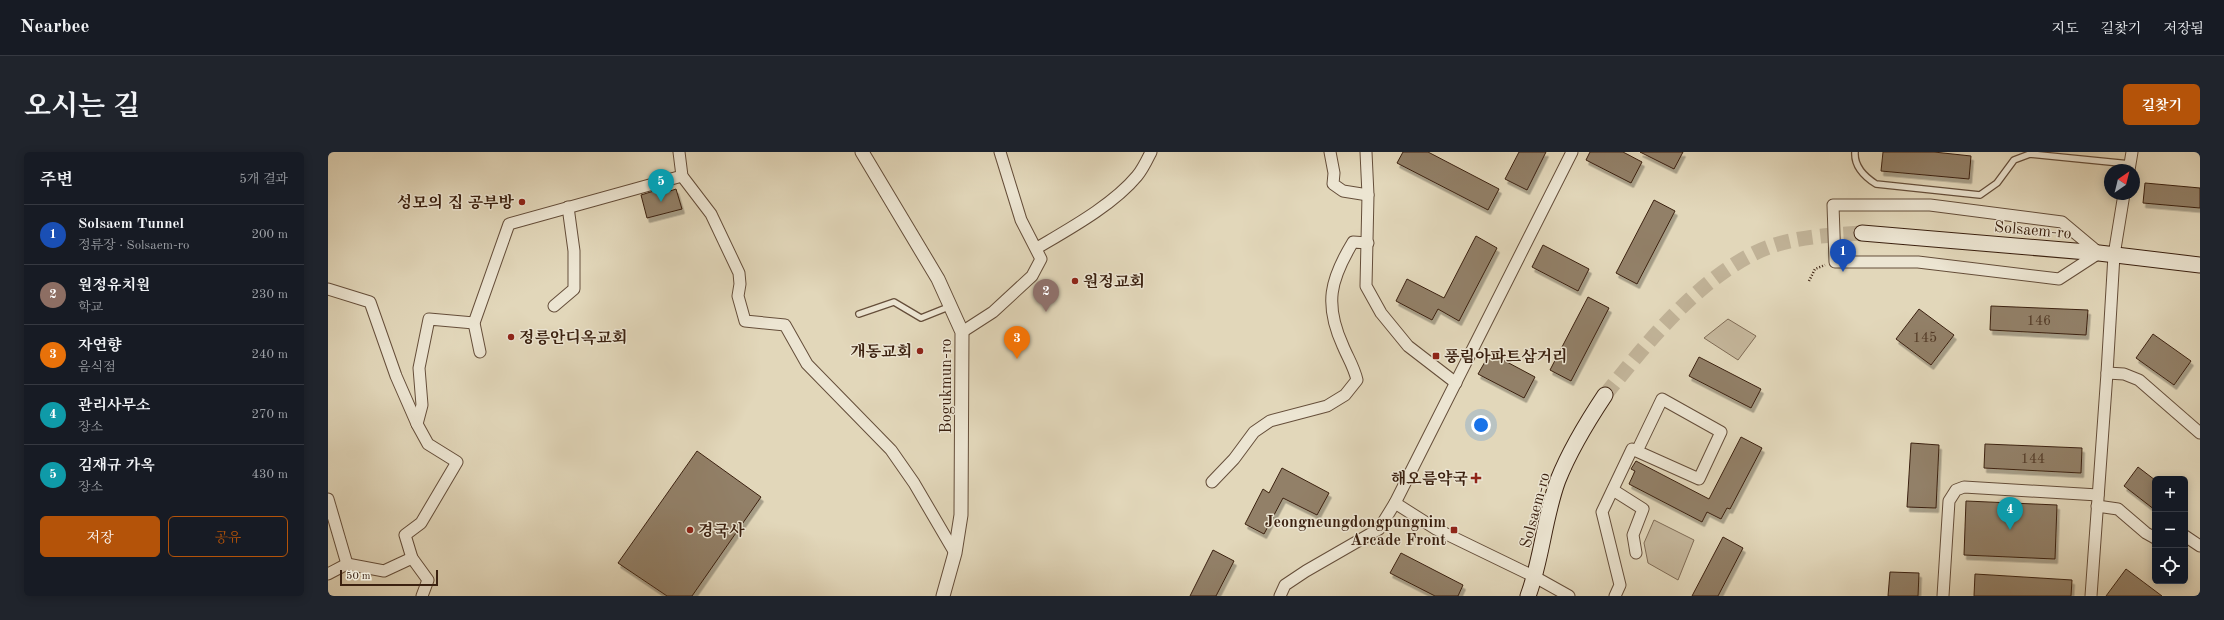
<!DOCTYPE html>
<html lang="ko">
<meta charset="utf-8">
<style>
body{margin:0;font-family:"Old Standard TT","Noto Serif KR",serif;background:#20242c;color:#f1f3f6}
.controls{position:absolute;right:12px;bottom:12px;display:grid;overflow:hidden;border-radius:6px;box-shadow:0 2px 10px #0003}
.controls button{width:36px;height:36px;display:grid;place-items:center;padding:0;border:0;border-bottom:1px solid #363941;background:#171b24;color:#f1f3f6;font:20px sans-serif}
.compass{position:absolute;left:1776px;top:12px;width:36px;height:36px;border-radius:50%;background:#171b24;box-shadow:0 2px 10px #0003;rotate:35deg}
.scale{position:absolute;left:12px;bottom:10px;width:98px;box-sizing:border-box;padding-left:4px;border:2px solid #3b2110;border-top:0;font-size:11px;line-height:14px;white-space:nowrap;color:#3b2110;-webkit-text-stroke:3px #ece5d2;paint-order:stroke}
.you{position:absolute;left:1153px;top:273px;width:14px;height:14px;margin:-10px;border:3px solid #fff;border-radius:50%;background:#1a73e8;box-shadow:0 0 0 6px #1a73e833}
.badge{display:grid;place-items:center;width:26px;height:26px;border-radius:50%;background:#b45309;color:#fff;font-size:13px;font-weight:700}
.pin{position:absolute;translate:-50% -33px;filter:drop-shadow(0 1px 2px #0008)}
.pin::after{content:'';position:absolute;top:21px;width:14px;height:12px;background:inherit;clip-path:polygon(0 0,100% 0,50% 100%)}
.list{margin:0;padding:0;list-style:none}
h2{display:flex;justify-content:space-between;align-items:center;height:52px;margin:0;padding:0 16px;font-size:17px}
h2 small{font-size:13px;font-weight:400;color:#9ea1a6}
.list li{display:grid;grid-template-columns:26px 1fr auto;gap:12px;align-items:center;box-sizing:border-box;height:60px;padding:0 16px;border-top:1px solid #363941}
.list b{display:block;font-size:15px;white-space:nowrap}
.list p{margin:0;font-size:13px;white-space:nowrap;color:#9ea1a6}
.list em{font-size:13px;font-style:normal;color:#9ea1a6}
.actions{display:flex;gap:8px;padding:12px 16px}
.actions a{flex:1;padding:9px 0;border:1px solid #b45309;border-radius:6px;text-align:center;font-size:14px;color:#b45309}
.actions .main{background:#b45309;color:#fff}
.icon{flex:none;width:22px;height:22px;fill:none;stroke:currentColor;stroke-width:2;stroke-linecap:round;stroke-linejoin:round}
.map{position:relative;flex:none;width:1872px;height:444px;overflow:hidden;border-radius:6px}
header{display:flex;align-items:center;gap:24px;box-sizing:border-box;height:56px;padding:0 20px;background:#171b24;border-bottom:1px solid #363941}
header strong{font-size:19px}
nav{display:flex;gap:22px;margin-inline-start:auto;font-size:14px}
.intro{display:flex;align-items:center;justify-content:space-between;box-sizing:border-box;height:96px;padding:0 24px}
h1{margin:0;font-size:28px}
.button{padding:10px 18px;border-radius:6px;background:#b45309;color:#fff;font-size:14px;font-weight:700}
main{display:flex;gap:24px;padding:0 24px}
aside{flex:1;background:#171b24;border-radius:6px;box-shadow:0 2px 10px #0003}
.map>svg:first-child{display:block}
.green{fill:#c6b89d;stroke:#806c56}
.building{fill:#928068;stroke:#3b2110;filter:url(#shadow)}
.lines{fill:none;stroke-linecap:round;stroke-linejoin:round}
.secondary-tunnel{stroke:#c1b398;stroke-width:15;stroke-dasharray:15 8;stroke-linecap:butt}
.service-casing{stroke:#654e3a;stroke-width:8}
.minor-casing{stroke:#654e3a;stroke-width:13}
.tertiary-casing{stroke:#654e3a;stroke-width:15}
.secondary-casing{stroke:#3b2110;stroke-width:17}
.path{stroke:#3b2110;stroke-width:2.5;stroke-dasharray:1 2;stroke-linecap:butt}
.service{stroke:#ece5d2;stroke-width:5.5}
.minor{stroke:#ece5d2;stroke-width:11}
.tertiary{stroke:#ece5d2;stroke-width:13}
.secondary{stroke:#ece5d2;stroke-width:15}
.poi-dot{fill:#8f2418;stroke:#ece5d2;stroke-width:1.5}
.labels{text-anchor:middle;stroke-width:3;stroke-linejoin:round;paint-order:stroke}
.number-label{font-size:14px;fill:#513926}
.poi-label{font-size:16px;font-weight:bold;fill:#3b2110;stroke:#ece5d2;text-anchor:end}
.street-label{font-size:16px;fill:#3b2110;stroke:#ece5d2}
</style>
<header>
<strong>Nearbee</strong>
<nav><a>지도</a><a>길찾기</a><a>저장됨</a></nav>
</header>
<div class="intro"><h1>오시는 길</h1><a class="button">길찾기</a></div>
<main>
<aside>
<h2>주변<small>5개 결과</small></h2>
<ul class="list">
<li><span class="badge" style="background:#1a4fb4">1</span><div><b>Solsaem Tunnel</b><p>정류장 · Solsaem-ro</p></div><em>200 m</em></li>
<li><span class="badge" style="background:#8d6e63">2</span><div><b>원정유치원</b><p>학교</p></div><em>230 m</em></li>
<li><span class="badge" style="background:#e8710a">3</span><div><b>자연향</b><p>음식점</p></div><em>240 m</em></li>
<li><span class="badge" style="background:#0f9aa8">4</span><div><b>관리사무소</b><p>장소</p></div><em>270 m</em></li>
<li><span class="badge" style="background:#0f9aa8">5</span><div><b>김재규 가옥</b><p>장소</p></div><em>430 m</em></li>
</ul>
<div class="actions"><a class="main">저장</a><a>공유</a></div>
</aside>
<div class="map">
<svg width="1872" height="444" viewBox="0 0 1872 444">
<defs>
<filter id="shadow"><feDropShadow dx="2.5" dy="4.5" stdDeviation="0" flood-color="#0004"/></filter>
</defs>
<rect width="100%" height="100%" fill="#e2d7ba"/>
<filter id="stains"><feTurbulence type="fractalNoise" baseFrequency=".005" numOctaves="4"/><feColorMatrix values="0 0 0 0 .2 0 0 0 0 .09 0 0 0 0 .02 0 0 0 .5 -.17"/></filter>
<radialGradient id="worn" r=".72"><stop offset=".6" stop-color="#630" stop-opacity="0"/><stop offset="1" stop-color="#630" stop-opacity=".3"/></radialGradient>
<g class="green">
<path d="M1400 167 1428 184 1410 208 1376 186Z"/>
<path d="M1326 368 1366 388 1350 428 1320 411 1316 391Z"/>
</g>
<g class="building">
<path d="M1075 0H1100L1171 37 1160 58 1069 11Z"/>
<path d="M1191 0H1218L1199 38 1177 27Z"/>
<path d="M1262 0H1295L1314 10 1303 31 1258 8Z"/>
<path d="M1312 0H1355L1346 17Z"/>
<path d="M1555 0H1606L1643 4 1641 27 1553 19Z"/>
<path d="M1817 31 1872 36V56L1815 51Z"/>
<path d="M348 37 354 57 319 66 313 43 329 38 330 43Z"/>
<path d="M1326 48 1347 59 1309 132 1288 121Z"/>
<path d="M1148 84 1169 96 1131 169 1110 157 1104 168 1068 149 1079 127 1116 146Z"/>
<path d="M1215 93 1261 117 1250 139 1204 115Z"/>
<path d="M1260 145 1281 156 1243 229 1222 218Z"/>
<path d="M1663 154 1760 158 1758 183 1662 178Z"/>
<path d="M1591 157 1626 183 1603 213 1568 187Z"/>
<path d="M1825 182 1863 209 1846 233 1808 206Z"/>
<path d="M1162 201 1207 225 1196 246 1150 222Z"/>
<path d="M1371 205 1433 237 1423 256 1361 224Z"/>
<path d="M1413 285 1434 296 1402 357 1399 356 1393 367 1379 360 1374 370 1301 332 1307 319 1303 317 1308 309 1381 347Z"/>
<path d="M1583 291 1611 293 1608 356 1579 355Z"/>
<path d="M1657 292 1754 296 1753 321 1656 316Z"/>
<path d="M369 299 433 345 364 444H339L290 411Z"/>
<path d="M1810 315 1827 328V358L1796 334Z"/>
<path d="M954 316 1001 341 989 363 955 346 936 382 917 372 935 337 941 341Z"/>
<path d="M1638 349 1729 353 1727 407 1636 403Z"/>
<path d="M1395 385 1415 396 1390 444H1364Z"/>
<path d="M885 398 906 409 888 444H862Z"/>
<path d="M1073 401 1135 433 1130 444H1107L1062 421Z"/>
<path d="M1798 417 1834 444H1778Z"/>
<path d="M1562 420 1591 421 1590 444H1560Z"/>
<path d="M1647 422 1744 428 1743 444H1646Z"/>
</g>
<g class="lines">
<path class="secondary-tunnel" d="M1277 243C1319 191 1368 129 1429 100 1460 85 1500 83 1534 81"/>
<defs>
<g id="service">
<path d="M1527 0C1526 14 1537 25 1548 32L1652 43 1669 31 1686 8 1702 2 1802 12"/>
<path d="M531 162 566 150 593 166 623 154"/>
</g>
<g id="minor">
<path d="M351 0 354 24 383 62 411 121 412 132 410 144 417 169 457 173 479 212 563 298 586 331 627 401"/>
<path d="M1002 0 1006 21 1005 32 1015 39 1040 43"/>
<path d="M1038 0 1040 43 1038 134 1053 161 1080 194 1128 231"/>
<path d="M1801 18 1804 0"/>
<path d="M1505 53H1602L1734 70 1771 101 1731 127 1590 110H1507Z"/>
<path d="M709 96C741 77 785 53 809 24 815 17 819 8 823 0"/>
<path d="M0 137 42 150 68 224 89 272 100 292 129 310 93 371 77 383 84 406 100 428 94 444"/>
<path d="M226 154 246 137V99L240 55"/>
<path d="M634 180 665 160 704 124 713 107 693 68 672 0"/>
<path d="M152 200 146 171 181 72 354 24"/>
<path d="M1779 221 1796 222 1811 228 1872 281"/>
<path d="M89 272 94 253 91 216 101 167 146 171"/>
<path d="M884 330 906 307 926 280 942 269 999 254 1017 243 1029 228C1026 215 1020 206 1015 194 996 152 1002 128 1025 90L1040 91"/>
<path d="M1285 338 1315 357 1305 383 1308 401"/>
<path d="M0 347 19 412"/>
<path d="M1067 351 1108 377 1207 425 1241 444"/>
<path d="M1769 354 1790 357 1818 381 1827 386"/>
<path d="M1857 384 1872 394"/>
<path d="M0 422 19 412 56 419 84 406"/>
<path d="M952 444 957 433 978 419 1051 377 1067 351 1244 0"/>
<path d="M1287 444 1292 433 1274 360 1304 297 1371 327 1393 280 1334 247 1309 299"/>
<path d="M1615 444 1621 349 1628 338 1636 335 1770 343"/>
<path d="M1763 444 1779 221 1786 103 1796 42"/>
</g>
<path id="tertiary" d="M534 0 610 127 634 180 633 363 627 401 615 444"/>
<g id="secondary">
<path d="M1534 81 1771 101 1872 113"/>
<path d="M1200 444C1214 407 1216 366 1230 328 1242 298 1259 270 1277 243"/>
</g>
</defs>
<use href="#service" class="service-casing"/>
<use href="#minor" class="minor-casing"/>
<use href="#tertiary" class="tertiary-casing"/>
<use href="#secondary" class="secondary-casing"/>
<path class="path" d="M1481 129 1487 117 1497 113"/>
<use href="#service" class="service"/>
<use href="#minor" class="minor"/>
<use href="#tertiary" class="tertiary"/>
<use href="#secondary" class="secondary"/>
</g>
<g class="poi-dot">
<circle cx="194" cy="50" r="4"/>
<circle cx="747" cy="129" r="4"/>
<circle cx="183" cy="185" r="4"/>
<circle cx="592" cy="199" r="4"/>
<rect x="1104" y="200" width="8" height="8" rx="2"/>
<path d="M1146 320h4v4h4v4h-4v4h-4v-4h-4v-4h4z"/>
<circle cx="362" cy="378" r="4"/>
<rect x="1122" y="374" width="8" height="8" rx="2"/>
</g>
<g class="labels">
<g class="number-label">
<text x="1711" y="173">146</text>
<text x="1597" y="190">145</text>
<text x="1705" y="311">144</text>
</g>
<g class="poi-label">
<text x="186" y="56">성모의 집 공부방</text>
<text x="755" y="135" text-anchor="start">원정교회</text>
<text x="191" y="191" text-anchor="start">정릉안디옥교회</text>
<text x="584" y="205">개동교회</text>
<text x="1116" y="210" text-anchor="start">풍림아파트삼거리</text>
<text x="1140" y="332">해오름약국</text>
<text x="1118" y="375">Jeongneungdongpungnim<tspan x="1118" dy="18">Arcade Front</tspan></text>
<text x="370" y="384" text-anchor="start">경국사</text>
</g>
<g class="street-label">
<text transform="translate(1705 77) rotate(5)" y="6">Solsaem-ro</text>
<text transform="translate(617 234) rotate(-90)" y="6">Bogukmun-ro</text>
<text transform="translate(1206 358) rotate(-75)" y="6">Solsaem-ro</text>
</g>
</g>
<rect width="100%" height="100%" filter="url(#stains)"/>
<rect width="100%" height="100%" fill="url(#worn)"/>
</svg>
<div class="controls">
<button>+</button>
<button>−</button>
<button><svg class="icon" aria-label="locate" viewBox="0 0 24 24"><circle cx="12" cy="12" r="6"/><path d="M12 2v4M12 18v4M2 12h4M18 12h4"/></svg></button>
</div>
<svg class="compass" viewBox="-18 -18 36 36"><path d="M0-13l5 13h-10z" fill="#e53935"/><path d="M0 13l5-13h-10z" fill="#9ea1a6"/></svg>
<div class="scale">50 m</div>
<div class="you"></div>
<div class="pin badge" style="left:1515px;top:120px;background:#1a4fb4">1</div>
<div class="pin badge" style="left:718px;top:160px;background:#8d6e63">2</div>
<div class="pin badge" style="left:689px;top:207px;background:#e8710a">3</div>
<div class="pin badge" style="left:1682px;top:378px;background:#0f9aa8">4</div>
<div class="pin badge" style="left:333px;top:50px;background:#0f9aa8">5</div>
</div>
</main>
